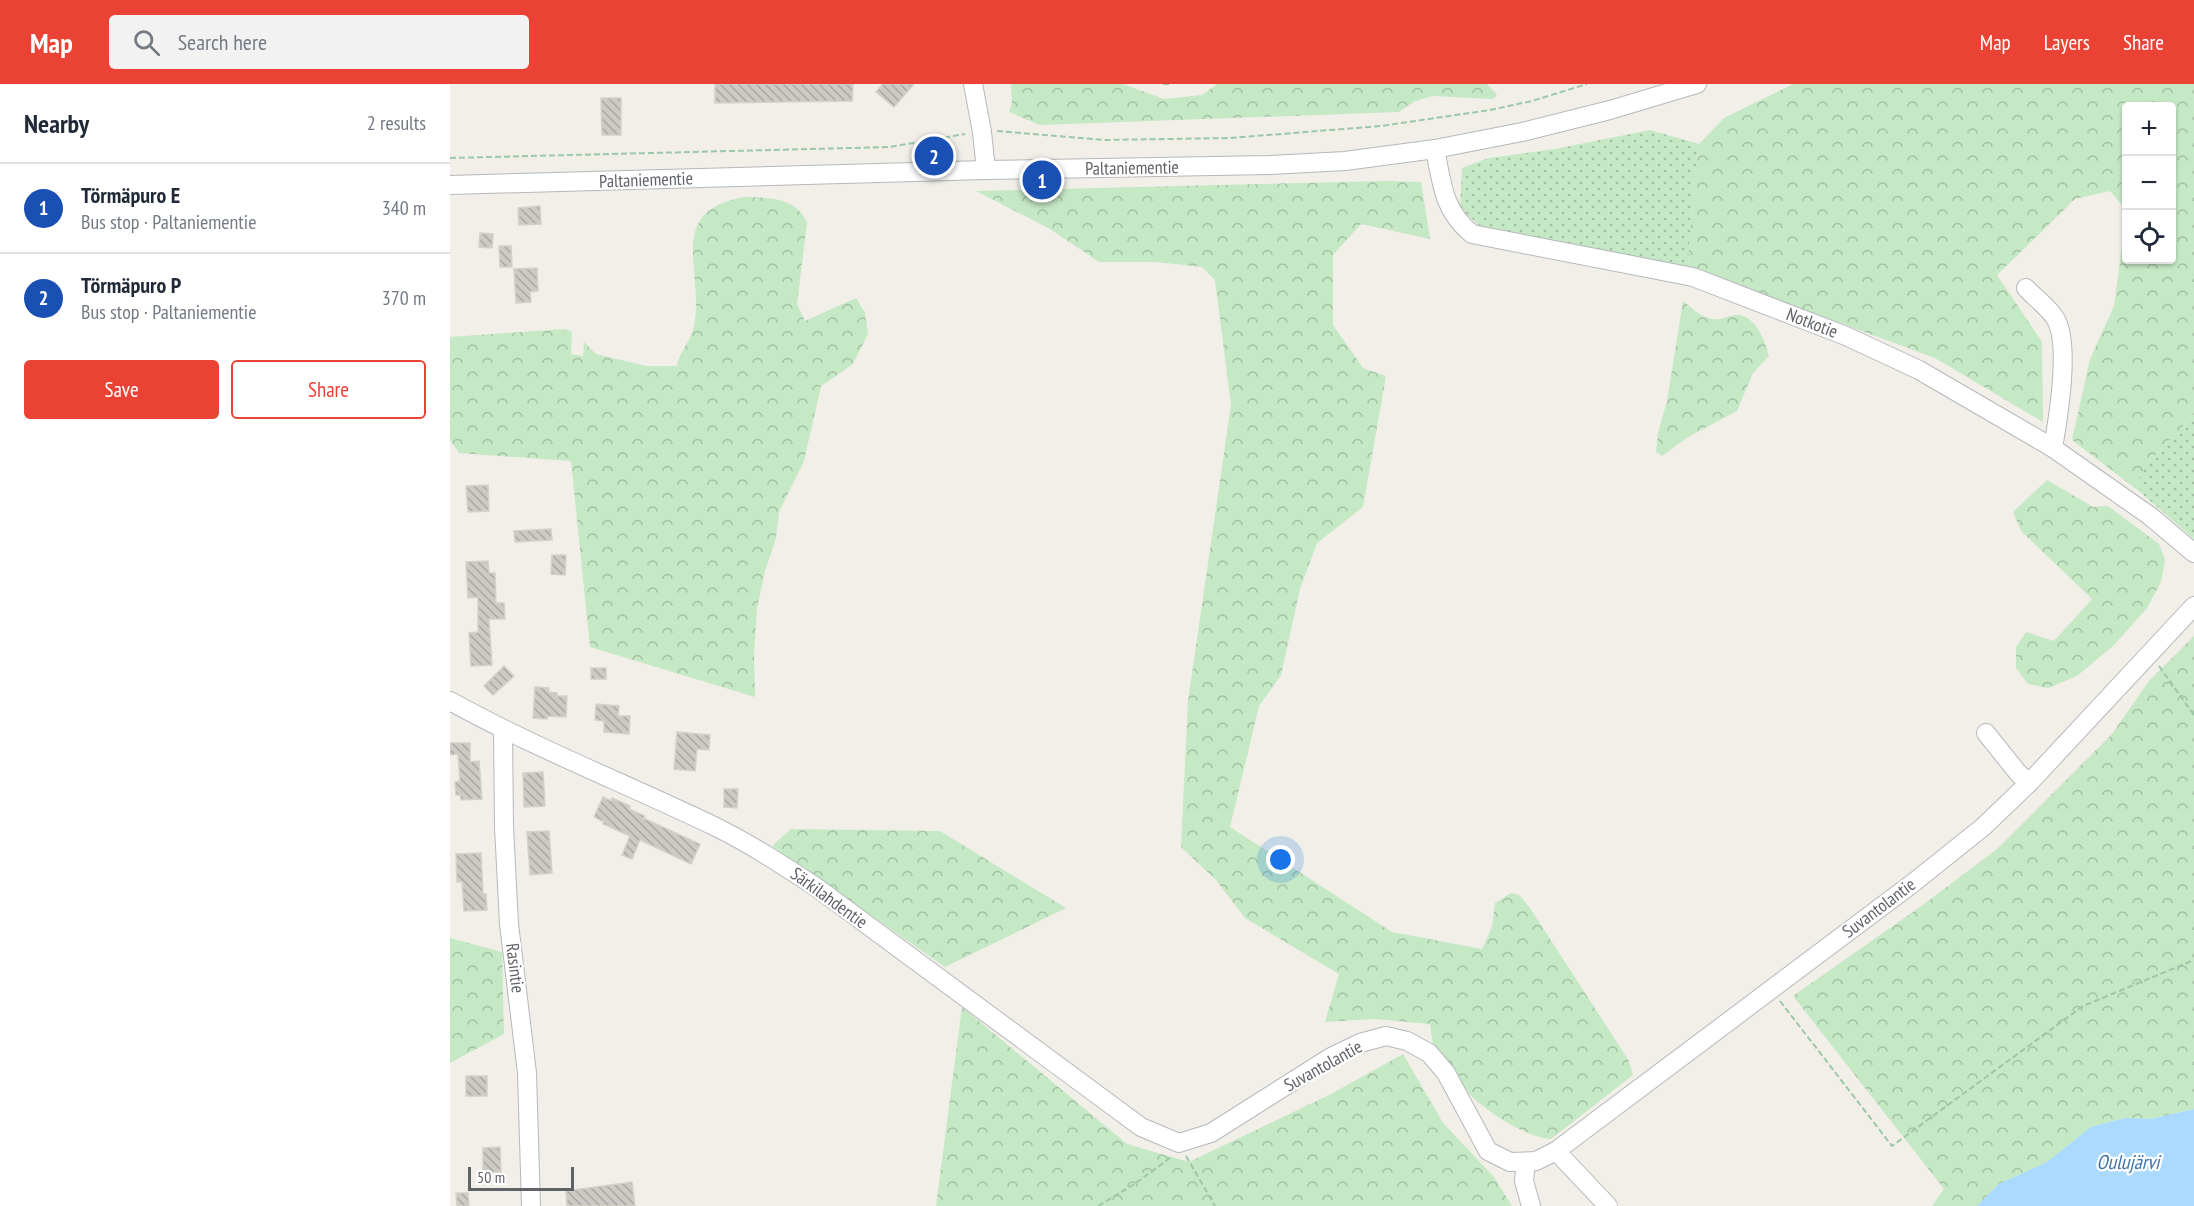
<!DOCTYPE html>
<meta charset="utf-8">
<style>
body{margin:0;font-family:"PT Sans Narrow",sans-serif;background:#f2f2f3;color:#1f2937}
.controls{position:absolute;right:18px;top:18px;display:grid;overflow:hidden;border-radius:6px;box-shadow:0 2px 4px #0004}
.controls button{width:54px;height:54px;display:grid;place-items:center;padding:0;border:0;border-bottom:2px solid #e0e1e3;background:#fff;color:#1f2937;font:30px sans-serif}
.scale{position:absolute;left:18px;bottom:15px;width:106px;box-sizing:border-box;padding-left:6px;border:3px solid #5f6368;border-top:0;font-size:16px;line-height:21px;white-space:nowrap;color:#5f6368;-webkit-text-stroke:4px #fff;paint-order:stroke}
.you{position:absolute;left:831px;top:776px;width:21px;height:21px;margin:-15px;border:4px solid #fff;border-radius:50%;background:#1a73e8;box-shadow:0 0 0 9px #1a73e833}
.badge{display:grid;place-items:center;width:39px;height:39px;border-radius:50%;background:#ea4335;color:#fff;font-size:20px;font-weight:700}
.pin{position:absolute;translate:-50% -50%;border:3px solid #fff;box-shadow:0 2px 6px #0006}
.list{margin:0;padding:0;list-style:none}
h2{display:flex;justify-content:space-between;align-items:center;height:78px;margin:0;padding:0 24px;font-size:26px}
h2 small{font-size:20px;font-weight:400;color:#747a83}
.list li{display:grid;grid-template-columns:39px 1fr auto;gap:18px;align-items:center;box-sizing:border-box;height:90px;padding:0 24px;border-top:2px solid #e0e1e3}
.list b{display:block;font-size:22px;white-space:nowrap}
.list p{margin:0;font-size:20px;white-space:nowrap;color:#747a83}
.list em{font-size:20px;font-style:normal;color:#747a83}
.actions{display:flex;gap:12px;padding:18px 24px}
.actions a{flex:1;padding:14px 0;border:2px solid #ea4335;border-radius:6px;text-align:center;font-size:21px;color:#ea4335}
.actions .main{background:#ea4335;color:#fff}
.icon{flex:none;width:33px;height:33px;fill:none;stroke:currentColor;stroke-width:2;stroke-linecap:round;stroke-linejoin:round}
.map{position:relative;flex:none;width:1744px;height:1122px;overflow:hidden}
header{display:flex;align-items:center;gap:36px;box-sizing:border-box;height:84px;padding:0 30px;background:#ea4335;color:#fff}
header strong{font-size:28px}
nav{display:flex;gap:33px;margin-inline-start:auto;font-size:21px}
.search{width:420px;height:54px;background:#f2f2f3;display:flex;align-items:center;gap:15px;box-sizing:border-box;padding:0 21px;border-radius:6px;color:#747a83;font-size:22px}
main{display:flex}
aside{flex:1;background:#fff}
.map>svg:first-child{display:block}
.grass{fill:url(#grass-dots)}
.forest{fill:url(#forest-crowns)}
.water{fill:#aadaff}
.building{fill:url(#building-back-hatch);stroke:#d6d1c6;stroke-width:1.5}
.lines{fill:none;stroke-linecap:round;stroke-linejoin:round}
.minor-casing{stroke:#b5b8bc;stroke-width:20}
.path{stroke:#9cc7a9;stroke-width:2;stroke-dasharray:6 3;stroke-linecap:butt}
.minor{stroke:#fff;stroke-width:18}
.labels{text-anchor:middle;stroke-width:4.5;stroke-linejoin:round;paint-order:stroke}
.street-label{font-size:18px;fill:#5f6368;stroke:#fff}
.water-label{font-size:20px;font-style:italic;fill:#4174aa;stroke:#fff}
</style>
<header>
<strong>Map</strong>
<div class="search"><svg class="icon" aria-label="search" viewBox="0 0 24 24"><circle cx="10" cy="10" r="6"/><path d="M15 15l6 6"/></svg>Search here</div>
<nav><a>Map</a><a>Layers</a><a>Share</a></nav>
</header>
<main>
<aside>
<h2>Nearby<small>2 results</small></h2>
<ul class="list">
<li><span class="badge" style="background:#1a4fb4">1</span><div><b>Törmäpuro E</b><p>Bus stop · Paltaniementie</p></div><em>340 m</em></li>
<li><span class="badge" style="background:#1a4fb4">2</span><div><b>Törmäpuro P</b><p>Bus stop · Paltaniementie</p></div><em>370 m</em></li>
</ul>
<div class="actions"><a class="main">Save</a><a>Share</a></div>
</aside>
<div class="map">
<svg width="1744" height="1122" viewBox="0 0 1744 1122">
<defs>
<pattern id="grass-dots" width="8" height="8" patternUnits="userSpaceOnUse" patternTransform="scale(1.5)"><rect width="8" height="8" fill="#c5e8c5"/><path d="M2 2h.1M6 6h.1" fill="none" stroke="#a3c0a4" stroke-width="1.8" stroke-linecap="round"/></pattern>
<pattern id="forest-crowns" width="20" height="18" patternUnits="userSpaceOnUse" patternTransform="scale(1.5)"><rect width="20" height="18" fill="#c5e8c5"/><path d="M2 6a3 3 0 1 1 6 0M12 15a3 3 0 1 1 6 0" fill="none" stroke="#a3c0a4"/></pattern>
<pattern id="building-back-hatch" width="6" height="6" patternUnits="userSpaceOnUse" patternTransform="scale(1.5)"><rect width="6" height="6" fill="#cccac5"/><path d="M-1 5l2 2M0 0l6 6M5-1l2 2" fill="none" stroke="#a9a8a4"/></pattern>
</defs>
<rect width="100%" height="100%" fill="#f1efe8"/>
<g class="grass">
<path d="M1200 46 1249 60 1243 104 1238 183 1032 144 1010 124 1012 84 1039 74 1105 65Z"/>
<path d="M1744 330V455L1690 408 1688 395 1700 377Z"/>
</g>
<g class="forest">
<path d="M561 0H673L714 15 752 11 767 0H1037L1047 11 1043 15 983 12 965 17 949 28 590 41 559 28 562 19Z"/>
<path d="M1343 0H1744V330L1700 377 1688 395 1690 408 1622 356 1640 275 1664 222 1676 133V176H1722V22H1676V126L1660 107 1625 115 1547 191 1592 258 1593 338 1485 274 1238 183 1243 104 1249 60 1274 34Z"/>
<path d="M937 97 971 98 980 155 911 140 883 171V241L913 284 936 292 913 423 867 459 850 505 831 591 809 622 780 743 942 848 1032 865 1042 843 1045 819 1061 809 1069 811 1080 824 1179 977 1183 991 1101 1055C1073 1053 1027 1022 1010 1000 999 987 996 972 983 961L980 940 925 935 875 938 889 890 795 834 766 796 731 763 738 617 781 321 765 196 752 183 706 178H649L600 145 526 107Z"/>
<path d="M294 113C318 114 346 112 357 139L347 220 355 237 406 214 415 229 418 250 403 280 371 302 354 377 329 428 326 454 315 487 307 525 304 569 305 613 140 563 121 377 9 369 0 356V253L115 245 122 248 121 270 133 272 134 258 146 270 196 282H227C229 267 243 256 245 236 252 181 217 127 294 113Z"/>
<path d="M1233 217C1242 224 1250 233 1262 235 1270 237 1277 232 1285 231 1305 229 1315 257 1319 272L1303 289 1287 327 1238 353 1212 372 1206 368 1208 349 1217 317Z"/>
<path d="M1597 396 1643 423 1658 422 1709 460 1715 476 1711 498 1697 524 1664 561 1627 592 1598 604 1578 600 1566 584V563L1576 548 1604 557 1642 515 1571 447 1563 428Z"/>
<path d="M1744 552V1025L1701 1035 1675 1034 1641 1043 1597 1078 1549 1100 1527 1122H1482L1494 1105 1343 912 1470 823 1547 765 1662 650 1699 597Z"/>
<path d="M341 745 490 747 616 824 495 883 322 762Z"/>
<path d="M0 854 52 868 54 950 0 979Z"/>
<path d="M512 923 677 1060 739 1078 881 1010 953 970 993 1039 1044 1093 1062 1122H486Z"/>
</g>
<path class="water" d="M1744 1025V1122H1527L1549 1100 1597 1078 1641 1043 1675 1034 1701 1035Z"/>
<g class="building">
<path d="M265 0H403L402 17 265 19Z"/>
<path d="M433 0H464L444 23 426 8Z"/>
<path d="M151 14H171V51H152Z"/>
<path d="M90 122 91 140 69 141 68 124Z"/>
<path d="M30 149 43 150 42 164 29 163Z"/>
<path d="M49 162H61L62 183H50Z"/>
<path d="M87 184 88 207 80 208 81 218 66 219 64 185Z"/>
<path d="M38 401 39 427 18 428 16 402Z"/>
<path d="M101 445 102 456 65 458 64 447Z"/>
<path d="M102 471H116L115 491 101 490Z"/>
<path d="M38 477 39 489H45L46 519H54L55 535H39L42 581 21 582 19 549 28 548V513L18 514 16 478Z"/>
<path d="M54 582 64 592 43 611 34 602Z"/>
<rect x="141" y="584" width="15" height="11"/>
<path d="M85 603 99 604 98 608 107 609V612H117L116 633 98 632 97 635 83 634Z"/>
<path d="M146 620 169 622 168 632H180L179 650 154 648V637L145 636Z"/>
<path d="M227 648 260 651 259 666 247 665 245 687 224 685Z"/>
<path d="M0 659H20V678L29 677 32 715 11 716 10 711H6L5 698 10 697 8 670 0 671Z"/>
<path d="M93 688 95 722 74 723 73 689Z"/>
<path d="M274 705H288L287 724 274 723Z"/>
<path d="M153 713 161 717 162 714 180 722 179 725 195 732 193 734 250 760 241 780 190 756 182 775 172 771 180 752 153 740 154 738 144 733Z"/>
<path d="M99 747 102 789 80 791 77 748Z"/>
<path d="M31 769 33 810H36L37 826 14 827 12 798H7L6 770Z"/>
<rect x="16" y="992" width="21" height="20"/>
<path d="M50 1063 51 1088H33V1064Z"/>
<path d="M182 1098 185 1122H117L116 1107Z"/>
<path d="M6 1109H18L19 1122H7Z"/>
</g>
<g class="lines">
<defs>
<g id="minor">
<path d="M523 0 532 48 536 86"/>
<path d="M985 65C992 100 993 126 1022 150L1243 193 1396 252 1469 286 1603 364 1700 432 1744 469"/>
<path d="M0 101 536 86 820 81 895 77 985 65 1072 48 1160 26 1247 0"/>
<path d="M1576 204C1585 214 1598 223 1605 234 1621 259 1608 335 1603 364"/>
<path d="M0 617C87 665 179 701 268 744 302 761 334 782 366 803L691 1043 729 1059 761 1049 881 973 910 959 936 952 957 957 979 969 996 989 1038 1067 1060 1078 1086 1077 1106 1067 1463 799 1533 743 1579 699 1744 522"/>
<path d="M53 646 54 743 59 840 77 989 81 1122"/>
<path d="M1536 649 1568 689 1579 699"/>
<path d="M1106 1067 1158 1122"/>
<path d="M1076 1078 1074 1097 1081 1122"/>
</g>
</defs>
<use href="#minor" class="minor-casing"/>
<g class="path">
<path d="M713 0H721"/>
<path d="M547 47 655 56 780 54 931 42 1040 26 1082 17 1137 0"/>
<path d="M0 74 440 63 515 50"/>
<path d="M1709 582 1744 631"/>
<path d="M1330 917 1442 1062 1633 922 1744 876"/>
<path d="M736 1072 765 1122"/>
<path d="M648 1122 683 1101 720 1074"/>
</g>
<use href="#minor" class="minor"/>
</g>
<g class="labels">
<g class="street-label">
<text transform="translate(682 84) rotate(-1)" y="6">Paltaniementie</text>
<text transform="translate(196 96) rotate(-2)" y="6">Paltaniementie</text>
<text transform="translate(1362 239) rotate(21)" y="6">Notkotie</text>
<text transform="translate(379 814) rotate(36)" y="6">Särkilahdentie</text>
<text transform="translate(1429 824) rotate(-37)" y="6">Suvantolantie</text>
<text transform="translate(65 884) rotate(83)" y="6">Rasintie</text>
<text transform="translate(873 982) rotate(-29)" y="6">Suvantolantie</text>
</g>
<g class="water-label">
<text x="1678" y="1085">Oulujärvi</text>
</g>
</g>
</svg>
<div class="controls">
<button>+</button>
<button>−</button>
<button><svg class="icon" aria-label="locate" viewBox="0 0 24 24"><circle cx="12" cy="12" r="6"/><path d="M12 2v4M12 18v4M2 12h4M18 12h4"/></svg></button>
</div>
<div class="scale">50 m</div>
<div class="you"></div>
<div class="pin badge" style="left:592px;top:96px;background:#1a4fb4">1</div>
<div class="pin badge" style="left:484px;top:72px;background:#1a4fb4">2</div>
</div>
</main>
